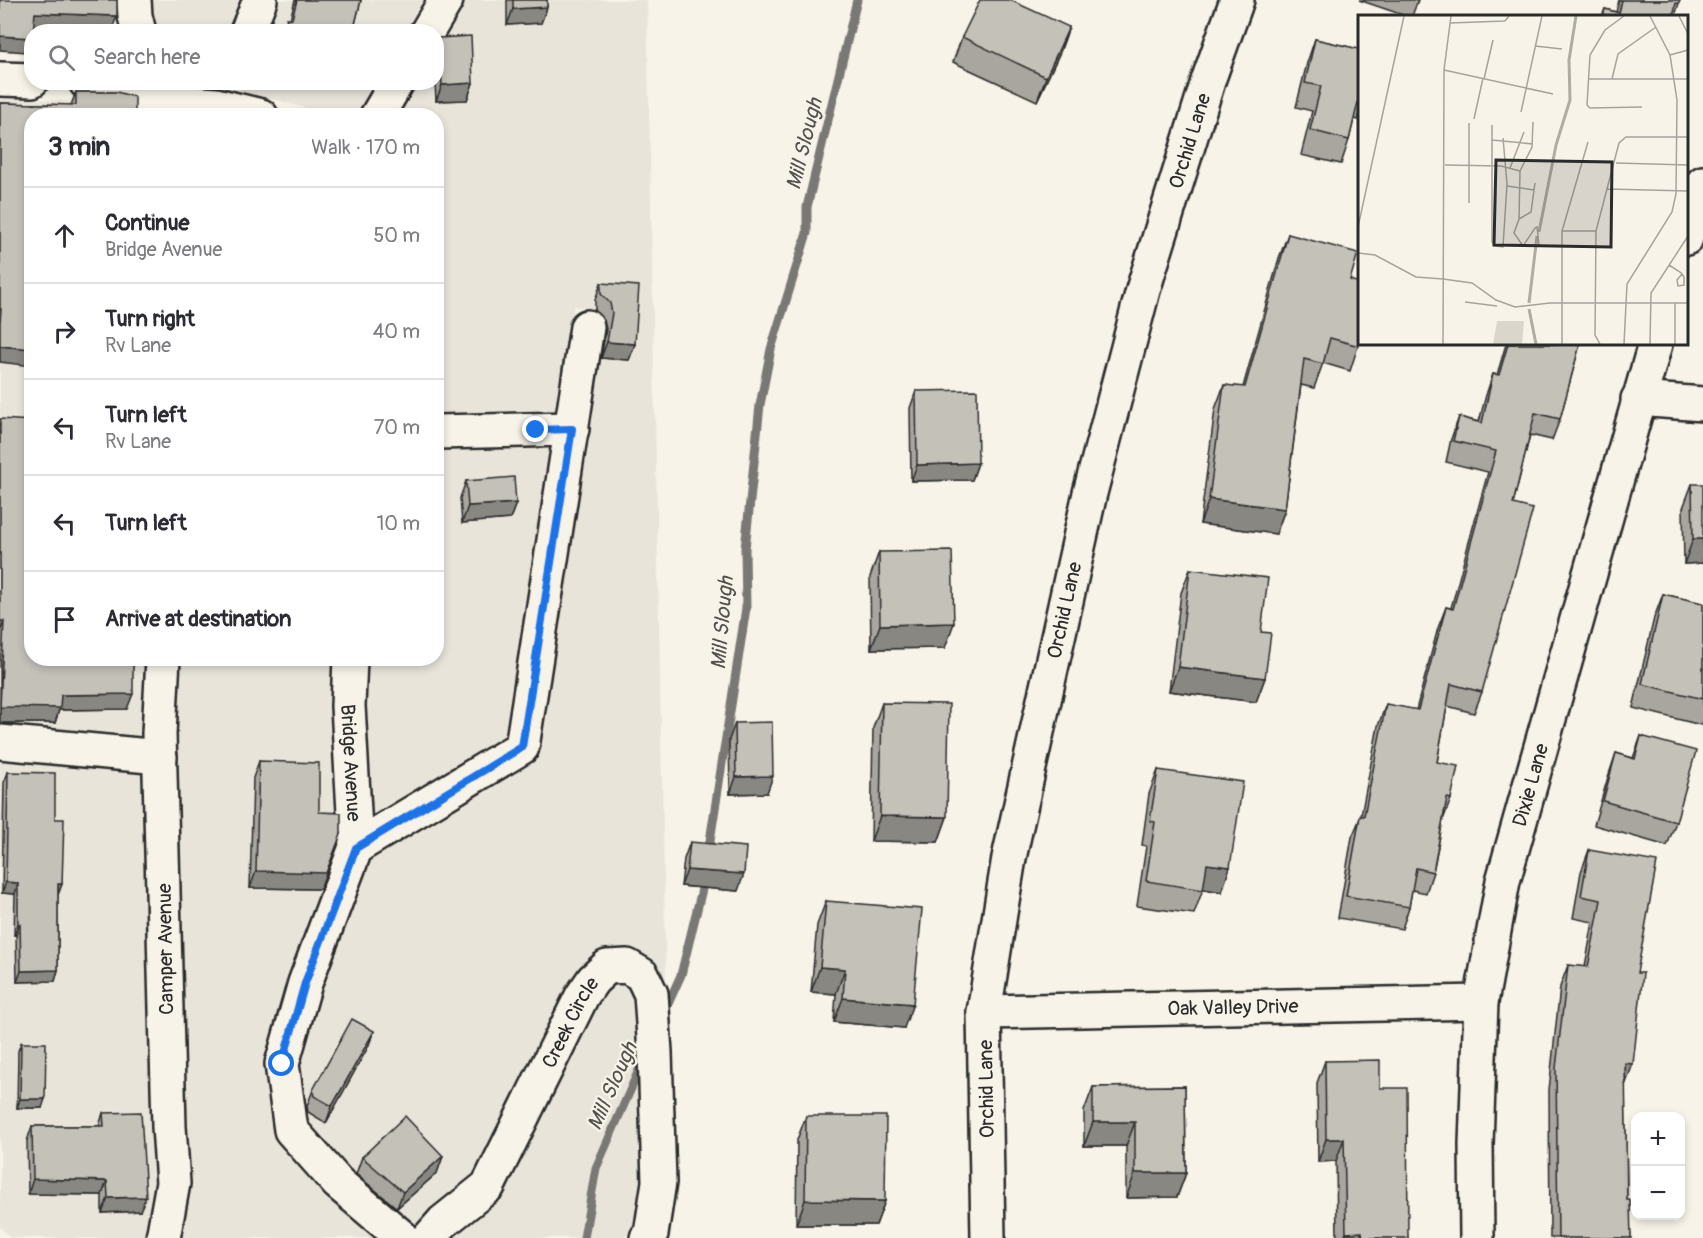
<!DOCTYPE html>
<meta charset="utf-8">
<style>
body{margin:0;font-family:Pangolin,sans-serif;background:#f7f7f7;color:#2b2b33}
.controls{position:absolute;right:18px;bottom:18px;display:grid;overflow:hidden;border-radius:12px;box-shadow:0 3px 9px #0003}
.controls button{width:54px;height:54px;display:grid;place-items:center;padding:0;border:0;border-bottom:2px solid #e1e1e2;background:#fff;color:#2b2b33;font:30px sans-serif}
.stop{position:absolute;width:18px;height:18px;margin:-14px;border:4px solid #1a73e8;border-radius:50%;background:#fff}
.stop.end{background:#1a73e8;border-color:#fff;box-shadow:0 2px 6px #0008}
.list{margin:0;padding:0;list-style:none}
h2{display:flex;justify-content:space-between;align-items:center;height:78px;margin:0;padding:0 24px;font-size:26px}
h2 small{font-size:20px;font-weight:400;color:#7c7c81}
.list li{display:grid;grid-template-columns:39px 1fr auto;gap:18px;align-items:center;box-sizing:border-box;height:96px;padding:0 24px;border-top:2px solid #e1e1e2}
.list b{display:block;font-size:22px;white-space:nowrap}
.list p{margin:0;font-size:20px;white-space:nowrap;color:#7c7c81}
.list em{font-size:20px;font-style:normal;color:#7c7c81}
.icon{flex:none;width:33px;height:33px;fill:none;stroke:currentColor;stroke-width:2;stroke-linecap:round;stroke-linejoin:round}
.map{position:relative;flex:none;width:1703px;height:1238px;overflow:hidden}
.search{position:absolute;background:#fff;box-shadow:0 3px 9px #0003;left:24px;top:24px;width:420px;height:66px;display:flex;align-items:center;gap:15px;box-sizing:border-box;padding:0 21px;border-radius:24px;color:#7c7c81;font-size:22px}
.panel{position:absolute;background:#fff;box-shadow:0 3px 9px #0003;left:24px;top:108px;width:420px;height:558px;border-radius:24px}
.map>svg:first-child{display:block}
.built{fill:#e8e4da}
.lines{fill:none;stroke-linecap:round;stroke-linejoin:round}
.stream{stroke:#7a7874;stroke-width:9}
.minor-casing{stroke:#2b2b2b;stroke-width:38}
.minor{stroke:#f7f3e8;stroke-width:33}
.wall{fill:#a9a69f;stroke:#2b2b2b;stroke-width:1.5}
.shaded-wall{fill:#898782;stroke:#2b2b2b;stroke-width:1.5}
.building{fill:#c4c1b9;stroke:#2b2b2b;stroke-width:1.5}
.route{stroke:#1a73e8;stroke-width:8}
.labels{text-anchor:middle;stroke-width:4.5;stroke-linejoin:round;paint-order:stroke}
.street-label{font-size:20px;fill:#2b2b2b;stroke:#f7f3e8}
.water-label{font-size:21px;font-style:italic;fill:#53524f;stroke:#f7f3e8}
.inset-river{fill:none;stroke:#afaca4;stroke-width:3}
.inset-road{fill:none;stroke:#a5a39c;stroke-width:1.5}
.view{fill:#2b2b2b;fill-opacity:0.15;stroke:#2b2b2b;stroke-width:3}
.inset-edge{fill:none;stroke:#2b2b2b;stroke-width:3}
</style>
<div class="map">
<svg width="1703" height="1238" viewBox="0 0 1703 1238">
<rect width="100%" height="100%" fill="#f7f3e8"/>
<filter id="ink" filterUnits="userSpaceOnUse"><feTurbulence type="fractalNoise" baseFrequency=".0167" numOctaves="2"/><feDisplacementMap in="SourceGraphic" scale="12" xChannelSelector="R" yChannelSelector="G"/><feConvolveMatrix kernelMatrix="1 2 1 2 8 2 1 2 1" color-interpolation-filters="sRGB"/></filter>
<g filter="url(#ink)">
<g class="built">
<path d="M151 0H242L228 32 157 31 151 13Z"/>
<path d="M277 0H426L407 31 265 32Z"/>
<path d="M466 0H647L666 986 657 967 649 958 627 948 607 949 597 952 576 971 475 1172 433 1207 416 1226 349 1169 307 1121 299 1066 320 989 369 861 530 764 538 751 586 448 588 447V431L606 312 574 306 558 411 437 413 436 116 397 115 417 83 436 82 437 49Z"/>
<path d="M243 83H377L358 115H333L240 91Z"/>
<path d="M0 98 83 101 139 115 32 116V658L147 659 143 736 0 724Z"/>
<path d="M552 448 507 734 371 817 365 706 367 659 436 658 437 450Z"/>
<path d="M180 659H333L331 705 339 837 334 841 338 848 290 975 266 1058V1067L275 1133 280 1143 328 1198 376 1238H180L190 1181 185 1126 178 739 176 734Z"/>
<path d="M0 761 144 774 152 1128 157 1182 147 1233 139 1238H11L0 1227Z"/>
<path d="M624 985 630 989 635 999 639 1052 642 1180 636 1224 624 1238H453L502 1194 596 1007 605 993 613 986Z"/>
</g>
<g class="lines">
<g class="stream">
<path d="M708 854 746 608 745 549 760 405 771 349 807 233V207L857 0"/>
<path d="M663 1015 681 975 705 877"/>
<path d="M584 1238 596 1168 643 1061"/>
</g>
<defs>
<g id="minor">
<path d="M134 0 135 16 139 32"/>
<path d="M247 32 260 0"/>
<path d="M427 32 446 0"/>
<path d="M0 79 32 80"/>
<path d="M86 82 161 101 216 105 261 116"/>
<path d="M377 116 397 82"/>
<path d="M1686 238 1703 183"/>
<path d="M1638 399 1703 404"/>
<path d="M436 432 572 429"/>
<path id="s1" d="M350 658 348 706 356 847 305 983 282 1064 291 1130 338 1183 403 1238"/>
<path d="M0 742 160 757"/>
<path d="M356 847 522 747 587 327"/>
<path id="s2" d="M984 1012 1481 1002"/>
<path d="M163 1238 173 1183 169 1127 159 734 163 658"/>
<path id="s3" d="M429 1238 443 1222 488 1186 582 996 593 980 607 967 627 966 642 975 651 994 655 1052 659 1182 651 1234 647 1238"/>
<path id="s4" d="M988 1238 984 1012 1009 858 1090 493 1143 290 1209 78 1237 0"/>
<path id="s5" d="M1477 1238 1476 1144 1481 1002 1503 881 1655 344"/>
</g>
</defs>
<use href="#minor" class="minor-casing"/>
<use href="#minor" class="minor"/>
</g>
<g class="wall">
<path d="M295 0H361L353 32H282L287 18 290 19Z"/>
<path d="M507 0H547V7L541 23 507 25Z"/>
<path d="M1359 0H1418L1412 16H1406Z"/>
<path d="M1619 0H1680L1675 16H1602L1605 9 1616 12Z"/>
<path d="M1069 27 1060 52 1037 101 953 62 962 37Z"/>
<path d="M439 38 473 83 467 100 436 101 435 82H436V45Z"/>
<path d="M1315 39 1359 49V120L1354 119 1349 140 1341 164 1301 155 1312 111 1296 107 1307 63Z"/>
<path d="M335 82H346L345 85Z"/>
<path d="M76 92H117L0 362V103L71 105Z"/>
<path d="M1288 234 1350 280 1359 343 1350 371 1323 363 1314 388 1301 385 1285 509 1276 534 1200 524 1215 409 1224 385 1243 387 1279 258Z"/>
<path d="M601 283 635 344 629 360 601 358 606 329 604 320 595 310V300Z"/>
<path d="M1506 344H1580L1560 419 1552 440 1530 435 1513 504 1482 692 1474 713 1447 706 1437 762 1451 799 1443 820 1433 872 1426 893 1412 890 1409 907 1402 929 1338 918 1352 837 1361 816 1378 726 1386 704 1416 710 1438 628 1446 607 1451 608 1488 472 1446 462 1451 439 1459 417 1479 422 1486 395 1493 374 1497 375Z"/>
<path d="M916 391 978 463 972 480 911 481 910 408Z"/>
<path d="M0 419 32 658H135L133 665 127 709 59 710 55 723H0Z"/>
<path d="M466 481 516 503 510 519 462 523 460 498Z"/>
<path d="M1692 484 1703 563 1684 564 1683 508Z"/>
<path d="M879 552 945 648 871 649 870 577Z"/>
<path d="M1190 569 1261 632 1265 678 1256 702 1169 691 1181 593Z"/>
<path d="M1663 594 1703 603V719L1701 725 1633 708 1654 618Z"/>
<path d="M882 703 947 817 938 842 871 841 873 728Z"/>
<path d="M735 723 767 793 730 794 729 740Z"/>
<path d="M1641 736 1676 822 1667 846 1594 825 1608 777 1616 753 1633 758Z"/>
<path d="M259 761 319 812 320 889 250 888 253 778Z"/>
<path d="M1158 770 1222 892 1203 889 1194 914 1137 906 1146 846 1142 845 1149 794Z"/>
<path d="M8 772 55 819 62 884 58 894V970L55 981 17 982 16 935H14L15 894 2 893 4 783Z"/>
<path d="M690 842 738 891 681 886 684 859Z"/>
<path d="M1589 850 1637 973 1625 1086 1627 1200 1631 1238H1550L1549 1090 1560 987 1568 965 1585 967 1593 922 1573 918 1581 872Z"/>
<path d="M826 901 904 1028 834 1022 836 994 811 992 817 925Z"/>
<path d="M374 1031 368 1047 326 1123 308 1112 307 1106 313 1090Z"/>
<path d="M21 1043 42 1108H17L18 1051Z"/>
<path d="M1325 1061 1380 1088 1408 1238H1337L1336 1161 1318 1162 1317 1083Z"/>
<path d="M1185 1086 1186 1173 1177 1197 1126 1198V1146H1084V1111L1093 1087Z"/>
<path d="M103 1113 140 1211 102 1213V1195L28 1194 27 1141 32 1126H99Z"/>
<path d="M806 1116 885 1201 876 1225H796L797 1140Z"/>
<path d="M443 1156 437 1173 397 1208 356 1174 362 1157Z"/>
</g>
<g class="shaded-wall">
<path d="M547 7 541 23 507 25 513 9Z"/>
<path d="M35 13 117 16 112 30 29 27Z"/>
<path d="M1069 27 1060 52 1037 101 1046 77Z"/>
<path d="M0 36 32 38V41L27 52 0 50Z"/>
<path d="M473 83 467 100 436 101 442 85Z"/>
<path d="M607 342 635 344 629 360 601 358Z"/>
<path d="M0 346 32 349V366L0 362Z"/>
<path d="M978 463 972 480 911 481 917 465Z"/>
<path d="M1209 499 1285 509 1276 534 1200 524Z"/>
<path d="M516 503 510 519 462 523 468 506Z"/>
<path d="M1693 539H1703V563L1684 564Z"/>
<path d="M0 621H4L0 633Z"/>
<path d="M954 623 945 648 871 649 880 625Z"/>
<path d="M1178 667 1265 678 1256 702 1169 691Z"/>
<path d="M133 694 127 709 59 710 55 723H0V707L61 695Z"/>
<path d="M773 776 767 793 730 794 736 777Z"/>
<path d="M880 816 947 817 938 842 871 841Z"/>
<path d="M341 834 320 889 250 888 256 871Z"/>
<path d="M1207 864 1230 867 1222 892 1198 888Z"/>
<path d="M687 870 744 874 738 891 681 886Z"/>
<path d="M6 882 18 883 15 894 2 893Z"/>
<path d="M58 884H62L58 895Z"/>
<path d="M18 924H20L16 935H14Z"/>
<path d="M820 967 845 969 836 994 811 992Z"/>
<path d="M58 970 55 981 17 982 21 971Z"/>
<path d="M843 998 913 1004 904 1028 834 1022Z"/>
<path d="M374 1031 368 1047 326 1123 332 1106Z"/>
<path d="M1625 1063 1633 1064 1625 1086Z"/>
<path d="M20 1099H45L42 1108H17Z"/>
<path d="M1093 1122H1135L1126 1146H1084Z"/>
<path d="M1326 1139H1344L1336 1161 1318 1162Z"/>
<path d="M443 1156 437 1173 397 1208 403 1192Z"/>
<path d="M1135 1173H1186L1177 1197 1126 1198Z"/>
<path d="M33 1179 107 1181 102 1195 28 1194Z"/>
<path d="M146 1197 140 1211 102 1213 108 1198Z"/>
<path d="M805 1200 885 1201 876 1225H796Z"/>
<path d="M1362 1232 1360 1238H1344L1346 1233Z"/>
</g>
<g class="building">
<path d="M0 0H117V16L35 13 33 32H32V38L0 36Z"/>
<path d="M297 0H361L353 32H284L287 18 292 19Z"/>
<path d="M513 0H547V7L513 9Z"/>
<path d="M980 0H1010L1069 27 1046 77 962 37Z"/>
<path d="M1622 0H1680L1679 3H1676L1673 16H1603L1605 9 1619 13Z"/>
<path d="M471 36 473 83 442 85 439 38Z"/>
<path d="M1315 39 1359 49V98L1349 140 1310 130 1321 86 1305 83Z"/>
<path d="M76 92H117L135 97V116H32V349L0 346V323L1 309H0V103L76 105Z"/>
<path d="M1288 234 1358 253 1350 280 1359 283V346L1330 338 1323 364 1304 359 1285 509 1209 499 1224 385 1245 387Z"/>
<path d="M601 283 639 286 635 344 607 342 612 313 610 303 601 294Z"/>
<path d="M1508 344H1580L1560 419 1535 413 1513 504 1533 509 1482 692 1451 684 1437 762 1458 766 1451 799 1447 798 1433 872 1416 868 1409 907 1346 896 1360 816H1364L1386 704 1418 710 1446 607 1453 609 1496 451 1453 441 1459 417 1482 423 1493 374 1499 375Z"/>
<path d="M977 390 978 463 917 465 916 391Z"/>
<path d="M0 419 32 421V658H133V694L61 695 60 708 0 707 4 621H0Z"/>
<path d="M514 477 516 503 468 506 466 481Z"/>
<path d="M1692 484H1703V539H1693Z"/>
<path d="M952 551 954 623 880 625 879 552Z"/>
<path d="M1190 569 1268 578 1261 632 1271 633 1265 678 1178 667Z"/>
<path d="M1663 594 1703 603V699L1642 684Z"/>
<path d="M882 703 949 704 947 817 880 816Z"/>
<path d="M772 722 773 776 736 777 735 723Z"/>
<path d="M1641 736 1696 751 1676 822 1603 801 1616 753 1635 759Z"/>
<path d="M259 761 319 763V812L341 813V834L326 873 256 871Z"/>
<path d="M1158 770 1243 782 1230 867 1207 864 1203 890 1146 881 1155 822 1150 821Z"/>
<path d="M8 772 55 773V819H64L62 884H58V970L21 971 20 924H18V883L6 882Z"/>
<path d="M690 842 746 847 744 874 687 870Z"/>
<path d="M1589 850 1657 862 1637 973H1643L1633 1064 1625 1063 1627 1200H1630L1631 1238H1558L1556 1068 1568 965 1588 967 1601 900 1581 896Z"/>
<path d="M826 901 922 909 913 1004 843 998 845 969 820 967Z"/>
<path d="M352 1019 374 1031 332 1106 314 1096 313 1090Z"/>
<path d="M21 1043H46L45 1099H20Z"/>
<path d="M1380 1060V1088H1407L1408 1238H1363L1362 1232 1346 1233 1344 1139H1326L1325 1061Z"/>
<path d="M1185 1086 1186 1173H1135V1122H1093V1087Z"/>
<path d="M141 1112 146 1197 108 1198 107 1181 33 1179 32 1126H104L103 1113Z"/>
<path d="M405 1116 443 1156 403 1192 362 1157Z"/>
<path d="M806 1116H886L885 1201 805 1200Z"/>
</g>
</g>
<g class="lines" filter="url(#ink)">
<path class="route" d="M282 1064 305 983 356 848 522 747 572 429 536 430"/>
</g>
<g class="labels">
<g class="street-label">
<text dy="7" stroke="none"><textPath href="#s4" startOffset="1122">Orchid Lane</textPath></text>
<text dy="7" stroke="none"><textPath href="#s4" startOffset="636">Orchid Lane</textPath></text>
<text dy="7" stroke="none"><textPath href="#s1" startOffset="105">Bridge Avenue</textPath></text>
<text dy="7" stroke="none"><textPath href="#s5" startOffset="459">Dixie Lane</textPath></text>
<text transform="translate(165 949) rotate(-91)" y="7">Camper Avenue</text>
<text dy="7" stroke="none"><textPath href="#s2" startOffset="249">Oak Valley Drive</textPath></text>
<text dy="7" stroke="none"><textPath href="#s3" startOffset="262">Creek Circle</textPath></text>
<text transform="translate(986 1089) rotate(-91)" y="7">Orchid Lane</text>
</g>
<g class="water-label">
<text transform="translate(804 144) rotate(-76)" y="7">Mill Slough</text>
<text transform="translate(722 623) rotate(-85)" y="7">Mill Slough</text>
<text transform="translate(612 1086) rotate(-66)" y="7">Mill Slough</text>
</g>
</g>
<g transform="translate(1358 15)">
<rect width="330" height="330" fill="#f7f3e8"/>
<path d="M139 306H166L164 329H135Z" fill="#dad6cc"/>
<path class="inset-river" d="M181 217 198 130 212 85 211 45 218 1M171 288 179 221M171 294 178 329"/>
<path class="inset-road" d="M266 1 247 15 232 40 229 90 232 93 284 92M321 1 330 19M92 8 147 6 151 1M177 31 204 34M312 40 330 35M86 55 195 79M126 64 135 25M230 64H330M254 64 260 39 298 12M163 97 184 1M116 104 125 63M134 110V227L137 231 145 232 149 169 145 123M134 125 175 129M258 148 330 150M87 150 143 151 162 156M152 153 166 117M162 156 161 204 156 218 165 231M162 156 174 132 175 107M149 171 176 175M249 174 330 176M111 188V108M161 204 173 197 177 168M0 212 46 1M179 212 181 230 165 231 177 213ZM204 216H238M0 238 17 240 58 262 85 264M311 250 322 257 324 259 326 262V270L320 271 319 265 324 259M85 264 114 268 138 285 157 292 192 288H330M107 287 139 291M85 329 86 55 93 1M204 329V216L230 127M242 329 237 320 238 216 261 128 268 122H330M266 329 269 269 314 197 318 179 319 85 312 40 292 1M292 329 293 278 330 221M317 329V288"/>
<path class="view" d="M138 145 254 147 253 232 136 230Z"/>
<rect width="330" height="330" class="inset-edge"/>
</g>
</svg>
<div class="controls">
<button>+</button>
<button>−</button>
</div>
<div class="stop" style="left:282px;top:1064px"></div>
<div class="stop end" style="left:536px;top:430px"></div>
<div class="search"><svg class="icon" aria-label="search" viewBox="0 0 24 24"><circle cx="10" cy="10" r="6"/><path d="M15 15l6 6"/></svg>Search here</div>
<section class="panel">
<h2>3 min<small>Walk · 170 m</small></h2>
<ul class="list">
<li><svg class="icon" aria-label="ahead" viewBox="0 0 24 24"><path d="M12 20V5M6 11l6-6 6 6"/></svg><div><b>Continue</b><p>Bridge Avenue</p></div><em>50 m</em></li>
<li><svg class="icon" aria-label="right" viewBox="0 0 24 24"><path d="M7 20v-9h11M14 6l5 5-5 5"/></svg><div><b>Turn right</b><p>Rv Lane</p></div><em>40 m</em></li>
<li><svg class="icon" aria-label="left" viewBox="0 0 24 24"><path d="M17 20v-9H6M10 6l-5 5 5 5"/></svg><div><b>Turn left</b><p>Rv Lane</p></div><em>70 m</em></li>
<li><svg class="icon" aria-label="left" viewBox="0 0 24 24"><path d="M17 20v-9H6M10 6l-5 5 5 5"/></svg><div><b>Turn left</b></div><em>10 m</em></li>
<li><svg class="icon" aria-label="arrive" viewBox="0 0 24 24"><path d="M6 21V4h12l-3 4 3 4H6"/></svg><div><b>Arrive at destination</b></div></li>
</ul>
</section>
</div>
